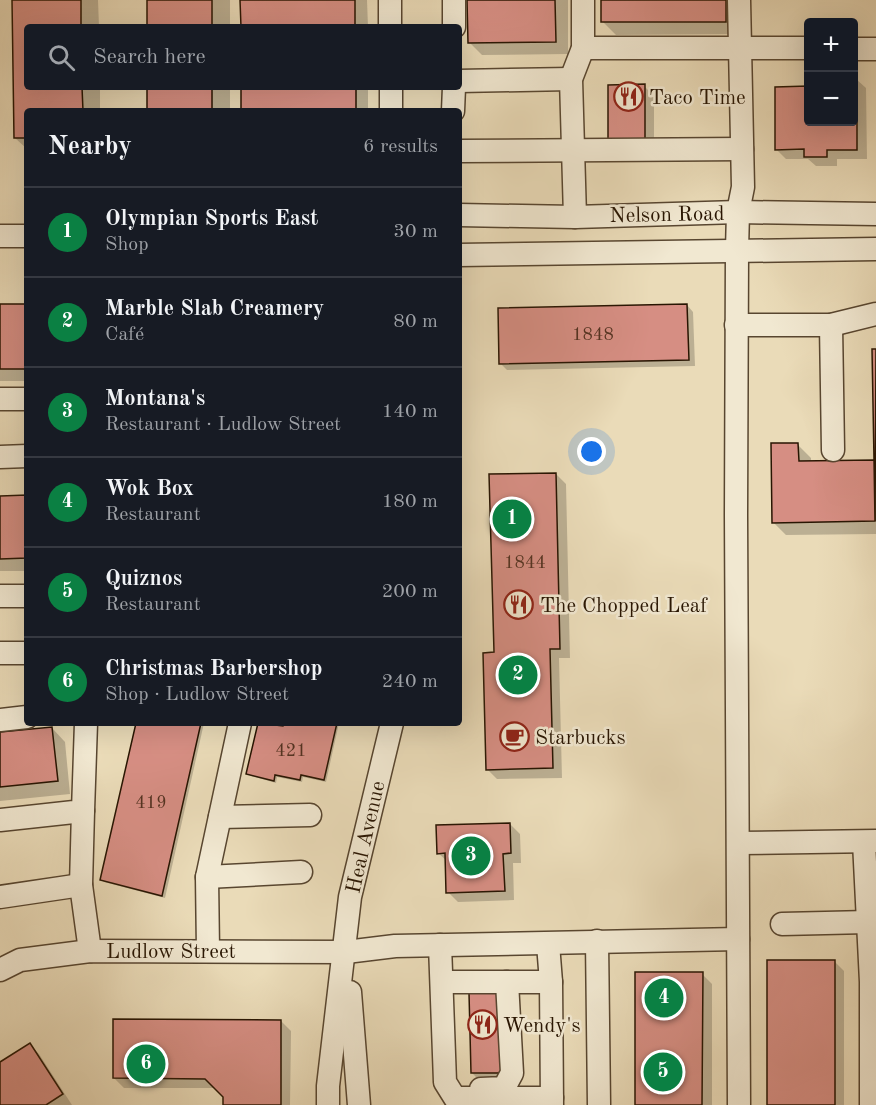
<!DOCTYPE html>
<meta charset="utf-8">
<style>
body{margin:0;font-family:"Old Standard TT",serif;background:#20242c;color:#f1f3f6}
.controls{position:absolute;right:18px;top:18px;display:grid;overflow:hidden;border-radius:6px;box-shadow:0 6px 24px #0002}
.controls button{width:54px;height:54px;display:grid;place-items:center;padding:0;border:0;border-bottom:2px solid #363941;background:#171b24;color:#f1f3f6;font:30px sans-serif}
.you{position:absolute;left:592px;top:452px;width:21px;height:21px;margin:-15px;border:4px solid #fff;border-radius:50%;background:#1a73e8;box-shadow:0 0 0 9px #1a73e833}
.badge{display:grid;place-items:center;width:39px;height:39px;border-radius:50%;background:#0b8043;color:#fff;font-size:20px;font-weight:700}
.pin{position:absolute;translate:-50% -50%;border:3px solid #fff;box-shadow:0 2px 6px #0006}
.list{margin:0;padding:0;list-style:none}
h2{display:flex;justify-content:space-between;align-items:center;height:78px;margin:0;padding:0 24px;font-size:26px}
h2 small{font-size:20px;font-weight:400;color:#9ea1a6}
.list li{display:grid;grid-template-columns:39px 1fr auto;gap:18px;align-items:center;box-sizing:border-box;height:90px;padding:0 24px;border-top:2px solid #363941}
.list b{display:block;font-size:22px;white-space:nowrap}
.list p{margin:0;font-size:20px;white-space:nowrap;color:#9ea1a6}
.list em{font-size:20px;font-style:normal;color:#9ea1a6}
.icon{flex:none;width:33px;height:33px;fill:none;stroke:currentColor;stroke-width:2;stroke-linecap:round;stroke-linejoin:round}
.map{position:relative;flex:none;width:876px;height:1105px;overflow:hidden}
.search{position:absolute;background:#171b24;box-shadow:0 6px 24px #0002;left:24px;top:24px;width:438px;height:66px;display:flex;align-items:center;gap:15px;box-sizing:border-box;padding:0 21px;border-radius:6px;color:#9ea1a6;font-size:22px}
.panel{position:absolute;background:#171b24;box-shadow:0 6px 24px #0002;left:24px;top:108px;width:438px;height:618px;border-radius:6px}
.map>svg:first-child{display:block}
.shadow{fill:#0003}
.building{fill:#d68e83;stroke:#281502;stroke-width:1.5}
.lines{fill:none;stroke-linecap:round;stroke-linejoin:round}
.minor-casing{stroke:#584630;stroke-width:25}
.minor{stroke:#f1e8d1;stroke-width:22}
.labels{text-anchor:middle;stroke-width:5;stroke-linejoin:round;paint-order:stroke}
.number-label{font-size:18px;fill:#543322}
.poi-label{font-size:21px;fill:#281502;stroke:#f1e8d1;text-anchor:start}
.street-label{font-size:21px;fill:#281502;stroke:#f1e8d1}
</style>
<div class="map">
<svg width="876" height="1105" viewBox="0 0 876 1105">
<rect width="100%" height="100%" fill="#eadbb8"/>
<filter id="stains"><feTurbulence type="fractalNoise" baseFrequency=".00333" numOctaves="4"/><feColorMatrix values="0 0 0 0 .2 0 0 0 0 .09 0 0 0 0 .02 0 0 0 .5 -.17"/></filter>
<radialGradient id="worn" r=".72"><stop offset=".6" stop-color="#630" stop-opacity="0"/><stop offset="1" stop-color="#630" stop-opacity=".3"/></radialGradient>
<g class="shadow">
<path d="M13 0H98L99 27H27V87H100V111H27V149L15 138Z"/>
<rect x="148" y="0" width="82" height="27"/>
<path d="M242 0H367L368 27H242Z"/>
<path d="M469 0H568V54L482 55 469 42Z"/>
<path d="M603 0H738V34L616 35 603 22Z"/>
<path d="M854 79H856L866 88 867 159H837V166H816L808 159H786L776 149V88H808V122H854Z"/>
<path d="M644 86 654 96V151L610 141Z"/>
<rect x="148" y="87" width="82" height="24"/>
<rect x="242" y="87" width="126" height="24"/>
<rect x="0" y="305" width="27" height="76"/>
<path d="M687 305 693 312 695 366 507 370 500 363Z"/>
<path d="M874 350H876V534L786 535 773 522 798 445 811 458V462L876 461Z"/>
<path d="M556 474 566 484 570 658H559L562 778 497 779 487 769 495 654Z"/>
<rect x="0" y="497" width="27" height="74"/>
<path d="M137 723H204L165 898 104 882 102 880Z"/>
<path d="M260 723 284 728 285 723H339L326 782 303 777 302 782 277 777 276 783 251 776 248 774Z"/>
<path d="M52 728 65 742 70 794 0 801V733Z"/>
<path d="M510 824 520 834 521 863H513L514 900 458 902 448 892 447 861 438 853Z"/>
<path d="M834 961 844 971V1105H768Z"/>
<path d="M702 974 712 984V1105H636Z"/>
<path d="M470 994 513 1082 482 1083 472 1073Z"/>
<path d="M281 1021 291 1031 290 1105H225V1096L217 1088H124L114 1078Z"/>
<path d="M29 1044 39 1054 72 1105H0V1063Z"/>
</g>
<g class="building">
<path d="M12 0H81V27H27V87H82L83 111H27V138H14Z"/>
<rect x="147" y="0" width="65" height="27"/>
<path d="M240 0H355V27H241Z"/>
<path d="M467 0H555L556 42 468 43Z"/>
<rect x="601" y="0" width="125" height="22"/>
<path d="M854 77H857V150H827V157H804V149L775 150V87L808 86V122H854Z"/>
<path d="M645 84V141L608 142V85Z"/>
<rect x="147" y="87" width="65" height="24"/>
<rect x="241" y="87" width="115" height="24"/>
<rect x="0" y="304" width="27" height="65"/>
<path d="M687 304 689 360 499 364 498 308Z"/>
<path d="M872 349H876L875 521 874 460Z"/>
<path d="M771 443H798L799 461 874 460 875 521 772 523Z"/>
<path d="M556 473 560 649H550L553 768 486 770 483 653 494 652 489 474Z"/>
<path d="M27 495V558L0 559V496Z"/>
<path d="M136 723H201L162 896 100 880Z"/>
<path d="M258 723 283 726 284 723H337L324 780 301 775 300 780 275 775 274 781 246 774Z"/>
<path d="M52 727 58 781 0 787V732Z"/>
<path d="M510 823 511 853 503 854 505 891 446 893 445 853 437 854 436 825Z"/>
<rect x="767" y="960" width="68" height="145"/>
<path d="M635 972H703L702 1105H635Z"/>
<path d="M502 992 503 1073H471L469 993Z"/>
<path d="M113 1019 281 1020V1105H223V1097L205 1079 113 1078Z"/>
<path d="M30 1043 63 1094 46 1105H0V1062Z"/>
</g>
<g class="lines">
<defs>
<g id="minor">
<path d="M390 0V27"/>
<path d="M739 0 743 187 738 212 737 250 736 515 739 1105"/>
<path d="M454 27V0"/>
<path d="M583 48H808"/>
<path d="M854 49H876"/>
<path d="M459 81 571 79"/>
<path d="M391 87V111"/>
<path d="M453 111 454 87"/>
<path d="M459 151 742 149"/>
<path d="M459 215 575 217 738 212 876 214"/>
<path d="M575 217 571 79 583 48V0"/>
<path d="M0 236H27"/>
<path d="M459 255 876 249"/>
<path d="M736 325H831L876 314"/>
<path d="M831 325 833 450"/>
<path d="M0 399H27"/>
<path d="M0 457 27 456"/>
<path d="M0 596H27"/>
<path d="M0 653H27"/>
<path d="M0 720 27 717"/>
<path d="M83 811 81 885 90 951"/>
<path d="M220 817 310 815"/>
<path d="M0 820 83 811 86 723"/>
<path d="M864 842 871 982V1105"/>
<path d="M739 843 876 841"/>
<path d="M207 877 301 872"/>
<path d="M0 897 81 885"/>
<path d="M782 924 868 922"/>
<path d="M597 941 599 1105"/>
<path d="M548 944 551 982 552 1105"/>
<path d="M440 945 445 1082 455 1098H552"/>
<path d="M208 951 207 877 240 723"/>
<path d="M0 970 20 960 90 951 346 952 395 946 738 939"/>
<path d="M442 982H551"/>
<path d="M350 992 359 1105"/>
<path d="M481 1089 504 1088 512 1073 507 982"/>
<path d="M328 1105V1086L350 897 392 723"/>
</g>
</defs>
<use href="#minor" class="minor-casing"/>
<use href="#minor" class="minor"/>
</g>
<defs>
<symbol id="restaurant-ring" viewBox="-11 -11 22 22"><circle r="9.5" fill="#f1e8d1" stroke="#8f2418" stroke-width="1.5"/><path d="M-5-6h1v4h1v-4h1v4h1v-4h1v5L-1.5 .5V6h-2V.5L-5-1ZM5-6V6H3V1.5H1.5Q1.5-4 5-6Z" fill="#8f2418"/></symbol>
<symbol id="cafe-ring" viewBox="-11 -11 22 22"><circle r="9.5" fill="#f1e8d1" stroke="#8f2418" stroke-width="1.5"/><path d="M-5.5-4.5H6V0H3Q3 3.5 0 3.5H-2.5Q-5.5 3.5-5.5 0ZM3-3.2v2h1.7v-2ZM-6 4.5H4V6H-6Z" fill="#8f2418"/></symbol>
</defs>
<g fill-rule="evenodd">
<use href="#restaurant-ring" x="612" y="80" width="33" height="33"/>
<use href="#restaurant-ring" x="502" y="588" width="33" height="33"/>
<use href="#cafe-ring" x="498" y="720" width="33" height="33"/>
<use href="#restaurant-ring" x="466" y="1008" width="33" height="33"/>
</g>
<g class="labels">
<g class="number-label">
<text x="593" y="340">1848</text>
<text x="525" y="568">1844</text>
<text x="291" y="756">421</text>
<text x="151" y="808">419</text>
</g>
<g class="poi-label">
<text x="649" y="104">Taco Time</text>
<text x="540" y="612">The Chopped Leaf</text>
<text x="535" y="744">Starbucks</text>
<text x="503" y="1032">Wendy's</text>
</g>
<g class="street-label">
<text transform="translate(667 214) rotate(-1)" y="7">Nelson Road</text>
<text transform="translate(365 837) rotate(-77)" y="7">Heal Avenue</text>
<text x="171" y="958">Ludlow Street</text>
</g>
</g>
<rect width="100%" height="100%" filter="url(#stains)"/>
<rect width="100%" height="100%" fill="url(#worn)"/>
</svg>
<div class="controls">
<button>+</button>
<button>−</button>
</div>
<div class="you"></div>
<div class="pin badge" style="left:512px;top:519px">1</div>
<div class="pin badge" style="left:518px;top:675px">2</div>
<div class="pin badge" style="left:471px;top:856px">3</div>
<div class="pin badge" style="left:664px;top:998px">4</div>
<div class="pin badge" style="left:663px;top:1072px">5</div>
<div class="pin badge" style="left:146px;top:1064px">6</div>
<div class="search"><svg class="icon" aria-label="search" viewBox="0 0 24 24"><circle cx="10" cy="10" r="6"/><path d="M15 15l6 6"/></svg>Search here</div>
<section class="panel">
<h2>Nearby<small>6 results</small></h2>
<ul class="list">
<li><span class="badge">1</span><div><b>Olympian Sports East</b><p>Shop</p></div><em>30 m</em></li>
<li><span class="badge">2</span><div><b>Marble Slab Creamery</b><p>Café</p></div><em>80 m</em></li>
<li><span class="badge">3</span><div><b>Montana's</b><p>Restaurant · Ludlow Street</p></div><em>140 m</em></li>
<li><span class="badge">4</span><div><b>Wok Box</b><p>Restaurant</p></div><em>180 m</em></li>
<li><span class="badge">5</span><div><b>Quiznos</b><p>Restaurant</p></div><em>200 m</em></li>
<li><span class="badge">6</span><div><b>Christmas Barbershop</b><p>Shop · Ludlow Street</p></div><em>240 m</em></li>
</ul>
</section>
</div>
